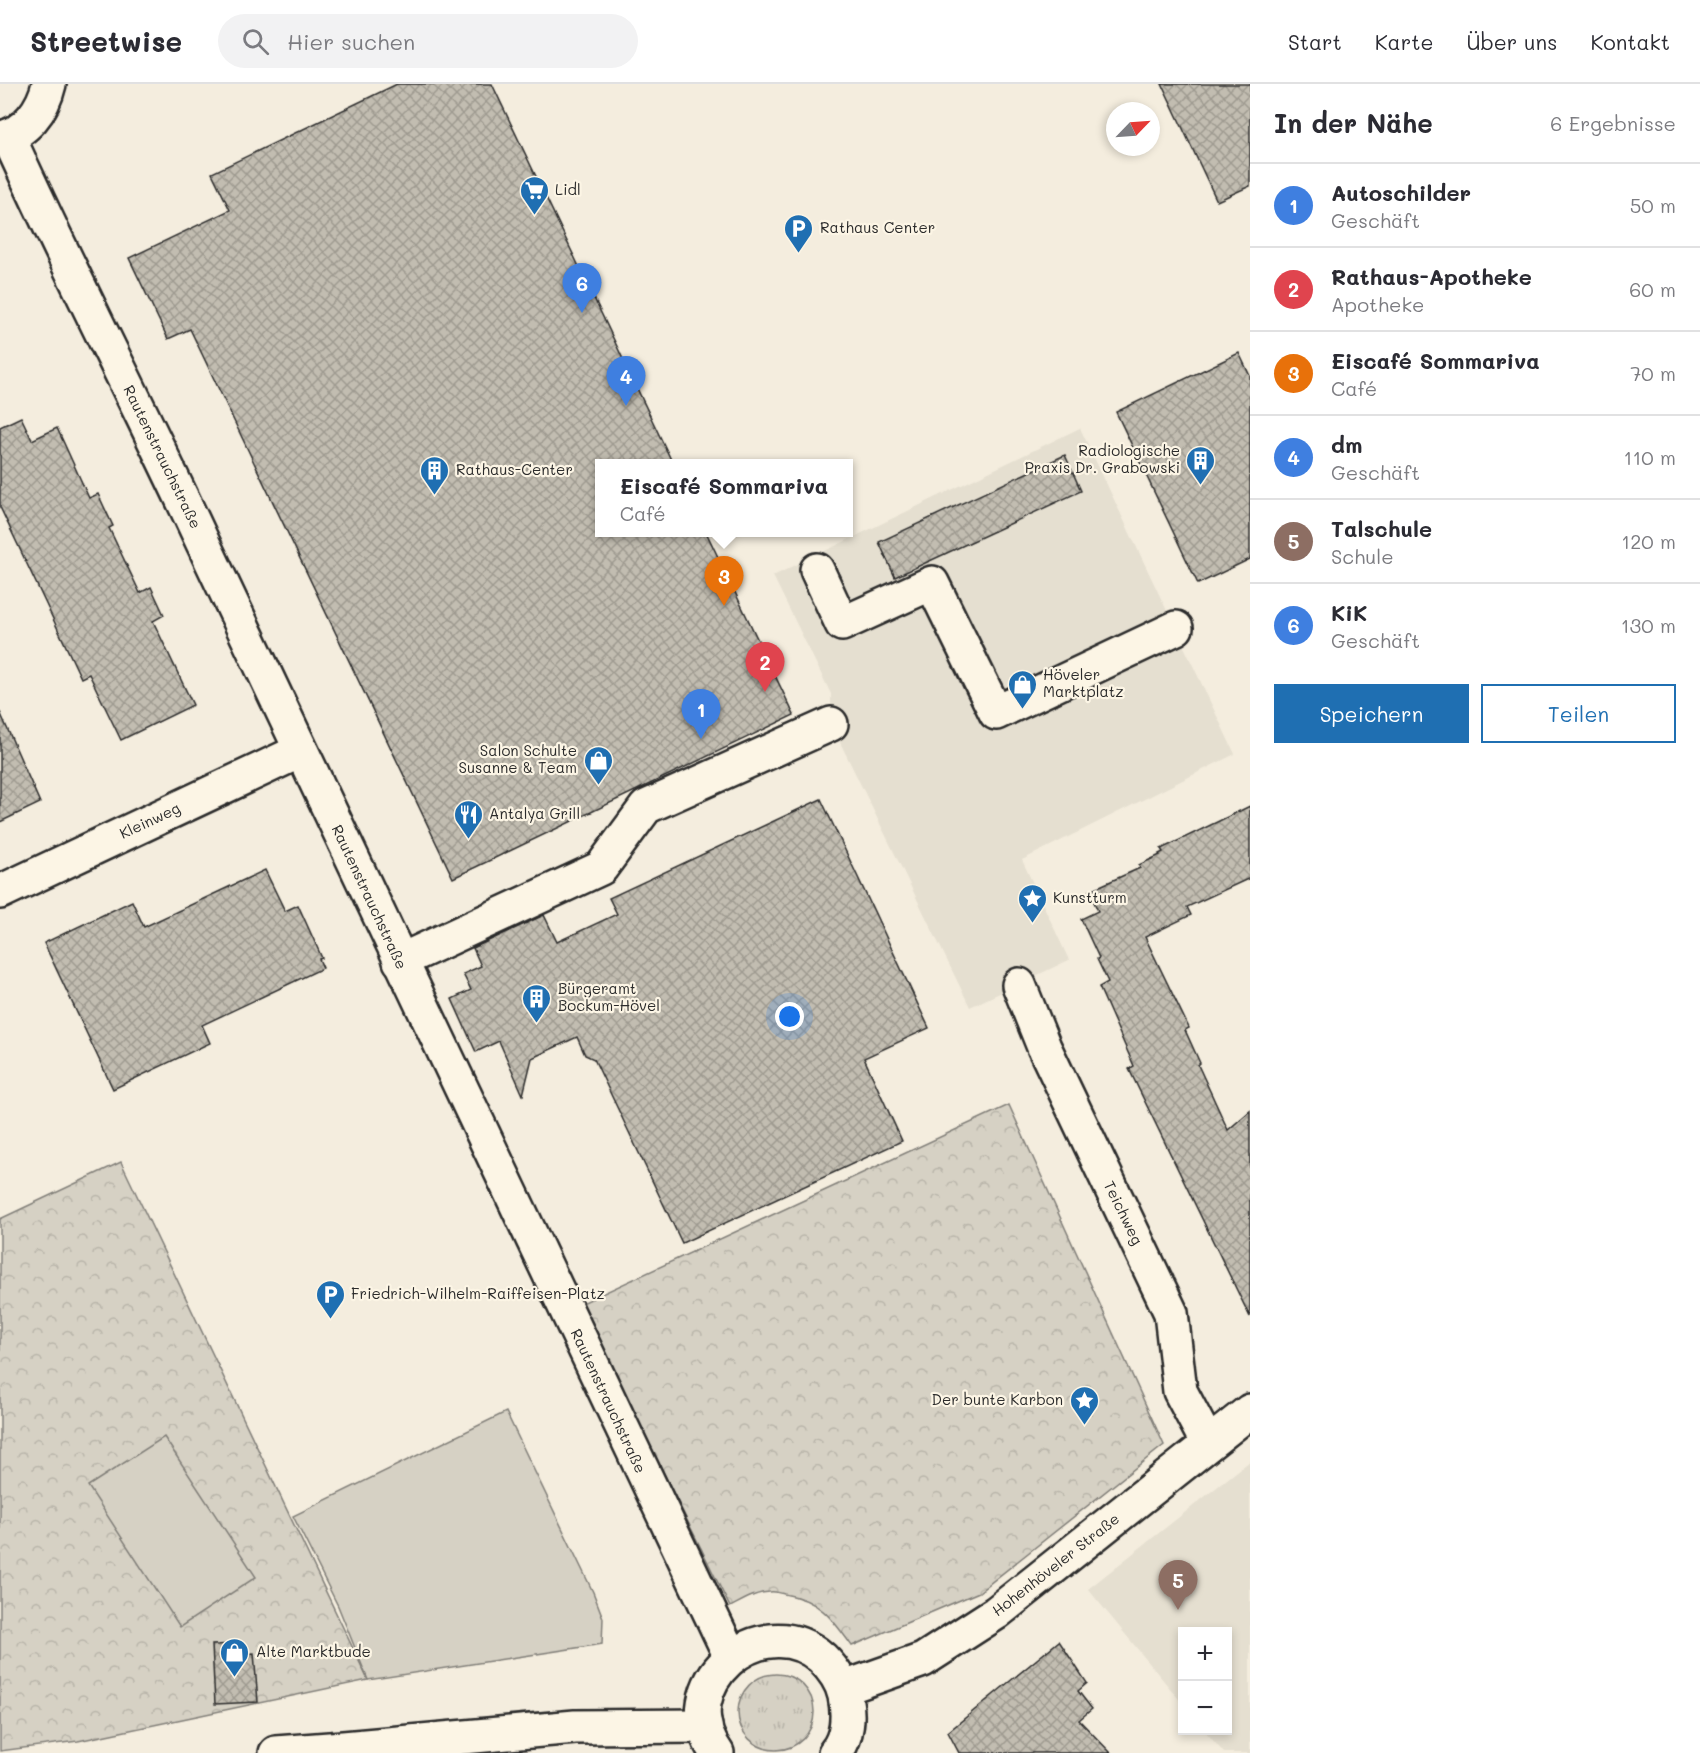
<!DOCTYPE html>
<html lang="de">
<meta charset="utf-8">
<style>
body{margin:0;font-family:Mali,sans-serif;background:#f2f2f3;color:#2b2b33}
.controls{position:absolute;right:18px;bottom:18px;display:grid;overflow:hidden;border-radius:0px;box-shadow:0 3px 9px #0003}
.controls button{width:54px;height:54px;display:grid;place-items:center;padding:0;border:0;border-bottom:2px solid #e1e1e2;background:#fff;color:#2b2b33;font:30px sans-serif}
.compass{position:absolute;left:1106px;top:18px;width:54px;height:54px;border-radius:50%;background:#fff;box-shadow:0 3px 9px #0003;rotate:65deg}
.you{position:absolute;left:790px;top:933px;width:21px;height:21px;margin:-15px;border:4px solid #fff;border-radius:50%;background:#1a73e8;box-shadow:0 0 0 9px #1a73e833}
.badge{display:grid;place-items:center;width:39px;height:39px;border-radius:50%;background:#1f6fb2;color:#fff;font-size:20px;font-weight:700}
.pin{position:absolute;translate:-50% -50px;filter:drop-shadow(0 2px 3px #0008)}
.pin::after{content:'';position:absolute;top:32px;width:21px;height:18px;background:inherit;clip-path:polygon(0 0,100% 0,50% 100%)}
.popup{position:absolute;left:595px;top:375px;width:258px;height:78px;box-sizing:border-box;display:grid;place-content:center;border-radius:0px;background:#fff;filter:drop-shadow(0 2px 4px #0005);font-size:20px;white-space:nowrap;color:#7c7c81}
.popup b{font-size:22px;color:#2b2b33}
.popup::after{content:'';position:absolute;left:50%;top:100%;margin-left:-12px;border:12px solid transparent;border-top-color:#fff}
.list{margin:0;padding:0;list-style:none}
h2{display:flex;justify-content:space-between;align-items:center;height:78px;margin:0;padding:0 24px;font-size:26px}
h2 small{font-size:20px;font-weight:400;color:#7c7c81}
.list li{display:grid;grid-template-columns:39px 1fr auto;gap:18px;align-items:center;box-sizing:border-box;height:84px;padding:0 24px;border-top:2px solid #e1e1e2}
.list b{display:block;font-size:22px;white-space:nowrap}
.list p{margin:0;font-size:20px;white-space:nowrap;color:#7c7c81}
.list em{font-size:20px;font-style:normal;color:#7c7c81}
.actions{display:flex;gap:12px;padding:18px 24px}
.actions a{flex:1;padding:14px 0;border:2px solid #1f6fb2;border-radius:0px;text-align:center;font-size:21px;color:#1f6fb2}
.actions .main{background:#1f6fb2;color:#fff}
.icon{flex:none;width:33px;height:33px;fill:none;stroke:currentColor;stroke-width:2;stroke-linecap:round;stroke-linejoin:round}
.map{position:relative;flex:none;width:1250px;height:1669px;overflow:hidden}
header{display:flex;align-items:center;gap:36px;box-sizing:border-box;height:84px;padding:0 30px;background:#fff;border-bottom:2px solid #e1e1e2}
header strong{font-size:28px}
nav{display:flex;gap:33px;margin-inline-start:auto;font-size:21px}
.search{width:420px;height:54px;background:#f2f2f3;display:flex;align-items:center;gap:15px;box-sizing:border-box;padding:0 21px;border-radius:33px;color:#7c7c81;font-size:22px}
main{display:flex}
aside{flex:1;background:#fff}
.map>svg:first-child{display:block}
.built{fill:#e5dfd0}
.grass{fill:url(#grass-tufts);stroke:#807e78;stroke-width:1.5}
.park{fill:url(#park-crowns);stroke:#807e78;stroke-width:1.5}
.pitch{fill:#d6d1c4;stroke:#807e78;stroke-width:1.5}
.building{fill:url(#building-cross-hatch);stroke:#2b2b2b;stroke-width:1.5}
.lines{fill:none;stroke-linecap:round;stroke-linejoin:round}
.street-casing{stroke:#2b2b2b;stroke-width:38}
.secondary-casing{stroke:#2b2b2b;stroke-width:38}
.street{stroke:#fcf5e5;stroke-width:33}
.secondary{stroke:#fcf5e5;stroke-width:33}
.labels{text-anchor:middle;stroke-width:4.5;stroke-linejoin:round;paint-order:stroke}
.poi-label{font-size:15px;fill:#2b2b2b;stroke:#fcf5e5;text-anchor:start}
.street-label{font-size:15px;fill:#2b2b2b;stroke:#fcf5e5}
</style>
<header>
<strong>Streetwise</strong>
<div class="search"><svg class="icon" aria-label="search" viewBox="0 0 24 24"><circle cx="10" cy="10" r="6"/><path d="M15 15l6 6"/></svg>Hier suchen</div>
<nav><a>Start</a><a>Karte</a><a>Über uns</a><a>Kontakt</a></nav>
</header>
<main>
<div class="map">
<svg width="1250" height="1669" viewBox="0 0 1250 1669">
<defs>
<pattern id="grass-tufts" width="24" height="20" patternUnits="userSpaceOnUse" patternTransform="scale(1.5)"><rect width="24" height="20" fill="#d6d1c4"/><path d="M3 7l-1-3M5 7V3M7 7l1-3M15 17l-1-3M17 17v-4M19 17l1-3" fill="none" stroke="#b8b4a9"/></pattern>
<pattern id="park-crowns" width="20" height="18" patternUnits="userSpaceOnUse" patternTransform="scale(1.5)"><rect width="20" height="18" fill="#d6d1c4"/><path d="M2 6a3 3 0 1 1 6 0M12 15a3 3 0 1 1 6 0" fill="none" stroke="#b8b4a9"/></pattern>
<pattern id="building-cross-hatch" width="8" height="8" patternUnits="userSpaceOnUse" patternTransform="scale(1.5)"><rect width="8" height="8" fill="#c2bdb1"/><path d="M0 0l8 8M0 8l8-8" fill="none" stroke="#9e9a90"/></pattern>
</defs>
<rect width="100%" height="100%" fill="#f4edde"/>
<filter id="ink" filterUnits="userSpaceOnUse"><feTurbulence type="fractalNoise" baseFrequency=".0167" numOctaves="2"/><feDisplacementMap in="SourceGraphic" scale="12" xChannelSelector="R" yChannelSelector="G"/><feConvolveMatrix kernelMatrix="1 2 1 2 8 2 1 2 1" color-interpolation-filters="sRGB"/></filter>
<g filter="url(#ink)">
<g class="built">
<path d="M1080 344 1235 670 1022 776 1069 876 970 923 831 640V610L773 492Z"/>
<path d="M1250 1377V1669H1224L1205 1647 1228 1646V1548H1182V1619L1088 1505Z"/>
</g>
<circle class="grass" cx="776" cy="1628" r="38"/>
<g class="park">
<path d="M1009 1021 1164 1361 979 1508 852 1562C832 1534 820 1516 784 1510 779 1509 774 1507 770 1508 756 1508 742 1517 730 1523L580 1220Z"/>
<path d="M121 1078 368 1596 78 1657 0 1667V1135Z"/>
</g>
<g class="pitch">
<path d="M506 1328 593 1508 603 1534 602 1560 368 1596 338 1522 293 1432Z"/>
<path d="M164 1353 256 1493 180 1543 88 1402Z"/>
</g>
<g class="building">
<path d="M397 0H492L673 380H600V448H706L794 631 453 794 190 245 168 255 129 174 230 126 212 89Z"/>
<path d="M1162 0H1250V102L1217 117Z"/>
<path d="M1239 269 1250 292V475L1198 500 1116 328Z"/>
<path d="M21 333 32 356 57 344 89 414 98 410 113 442 109 444 140 509 151 503 164 531 153 537 193 621 121 656 89 590 81 594 0 423V343Z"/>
<path d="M1065 371 1081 407 895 493 879 458Z"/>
<path d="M0 628 40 719 0 738Z"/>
<path d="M821 715 929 944 864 974 902 1057 682 1159 594 975 585 971 577 953 532 974 523 1011 499 957 476 968 452 915 471 906 463 890 481 882 473 864 544 831 557 858 617 830 609 814Z"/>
<path d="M1250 722V794L1187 823 1191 831 1145 853 1189 944 1185 946 1200 979 1198 981 1228 1046 1250 1027V1233L1129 985 1134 982 1099 903 1108 898 1097 875 1099 874 1081 835 1098 827 1089 807 1140 784 1139 781 1160 771 1159 770 1163 768 1161 765Z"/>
<path d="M265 786 285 827 298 821 322 874 319 875 323 884 202 941 210 959 113 1005 44 859 132 817 144 843Z"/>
<path d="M1059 1557 1087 1599 1078 1607 1092 1625 1079 1636 1111 1669H959L948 1648Z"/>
<path d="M241 1560 242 1570 254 1569 258 1618 215 1620 212 1561Z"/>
</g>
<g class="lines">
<defs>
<g id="street">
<path d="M8 52C70 189 139 321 202 457 377 830 553 1202 731 1573"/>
<path d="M0 55C26 48 43 26 49 0"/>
<path d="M817 486 842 540 932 499 996 629 1176 544"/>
<path d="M0 808 300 667"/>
<path d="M400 877 601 784 646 723 831 640"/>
<path d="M1019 901 1044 963 1171 1229 1180 1307 1208 1360"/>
<path d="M844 1604 923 1576 996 1529 1250 1327"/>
</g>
<g id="secondary">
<path d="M276 1669 343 1664 575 1643 705 1642"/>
<path d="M717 1669C668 1603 761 1520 822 1574 833 1585 842 1597 845 1612 849 1631 848 1654 835 1669"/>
</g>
</defs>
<use href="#street" class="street-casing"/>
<use href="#secondary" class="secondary-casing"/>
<use href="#street" class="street"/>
<use href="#secondary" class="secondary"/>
</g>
</g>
<defs>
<symbol id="supermarket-pin" viewBox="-11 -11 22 30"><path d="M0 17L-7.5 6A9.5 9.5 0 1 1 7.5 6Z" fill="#1f6fb2" stroke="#fcf5e5"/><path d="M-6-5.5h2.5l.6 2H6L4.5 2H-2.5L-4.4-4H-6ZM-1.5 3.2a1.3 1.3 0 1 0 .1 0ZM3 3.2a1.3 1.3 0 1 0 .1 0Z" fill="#fff"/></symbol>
<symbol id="parking-pin" viewBox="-11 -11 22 30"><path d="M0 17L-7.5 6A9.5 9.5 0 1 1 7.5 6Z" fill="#1f6fb2" stroke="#fcf5e5"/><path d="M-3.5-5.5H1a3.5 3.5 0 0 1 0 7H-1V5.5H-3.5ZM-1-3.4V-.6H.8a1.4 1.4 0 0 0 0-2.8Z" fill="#fff"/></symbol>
<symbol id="building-pin" viewBox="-11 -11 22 30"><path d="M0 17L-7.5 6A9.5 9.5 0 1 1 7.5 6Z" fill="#1f6fb2" stroke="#fcf5e5"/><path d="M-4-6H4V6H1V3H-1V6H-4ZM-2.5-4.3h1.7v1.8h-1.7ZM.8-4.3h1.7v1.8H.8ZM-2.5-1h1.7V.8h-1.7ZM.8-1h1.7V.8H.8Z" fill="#fff"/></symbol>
<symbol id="shop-pin" viewBox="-11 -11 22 30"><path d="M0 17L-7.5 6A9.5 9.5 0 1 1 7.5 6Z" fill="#1f6fb2" stroke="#fcf5e5"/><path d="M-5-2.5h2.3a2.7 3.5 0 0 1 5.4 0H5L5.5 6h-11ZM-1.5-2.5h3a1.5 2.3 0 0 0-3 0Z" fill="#fff"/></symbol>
<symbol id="restaurant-pin" viewBox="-11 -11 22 30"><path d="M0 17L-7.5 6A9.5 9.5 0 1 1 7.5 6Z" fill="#1f6fb2" stroke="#fcf5e5"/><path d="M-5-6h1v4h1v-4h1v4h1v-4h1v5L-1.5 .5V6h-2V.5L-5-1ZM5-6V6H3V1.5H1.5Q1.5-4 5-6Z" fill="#fff"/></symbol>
<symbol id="sight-pin" viewBox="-11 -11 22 30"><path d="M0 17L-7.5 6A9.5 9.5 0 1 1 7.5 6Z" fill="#1f6fb2" stroke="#fcf5e5"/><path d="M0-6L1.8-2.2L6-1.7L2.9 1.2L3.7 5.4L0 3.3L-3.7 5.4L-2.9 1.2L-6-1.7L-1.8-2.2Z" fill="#fff"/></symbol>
</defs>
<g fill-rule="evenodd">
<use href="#supermarket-pin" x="518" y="90" width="33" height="45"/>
<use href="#parking-pin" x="782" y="128" width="33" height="45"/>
<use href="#building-pin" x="1184" y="360" width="33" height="45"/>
<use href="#building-pin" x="418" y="370" width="33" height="45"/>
<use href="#shop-pin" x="1006" y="584" width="33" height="45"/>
<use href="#shop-pin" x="582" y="660" width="33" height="45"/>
<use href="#restaurant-pin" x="452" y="714" width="33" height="45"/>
<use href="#sight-pin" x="1016" y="798" width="33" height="45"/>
<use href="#building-pin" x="520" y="898" width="33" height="45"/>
<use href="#parking-pin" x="314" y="1194" width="33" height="45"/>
<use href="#sight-pin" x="1068" y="1300" width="33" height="45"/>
<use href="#shop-pin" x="218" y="1552" width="33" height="45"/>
</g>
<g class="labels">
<g class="poi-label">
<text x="555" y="111">Lidl</text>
<text x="820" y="149">Rathaus Center</text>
<text x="1180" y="372" text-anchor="end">Radiologische<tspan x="1180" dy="17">Praxis Dr. Grabowski</tspan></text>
<text x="456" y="391">Rathaus-Center</text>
<text x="1043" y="596">Höveler<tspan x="1043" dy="17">Marktplatz</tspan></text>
<text x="577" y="672" text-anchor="end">Salon Schulte<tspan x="577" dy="17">Susanne &amp; Team</tspan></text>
<text x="489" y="735">Antalya Grill</text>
<text x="1053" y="819">Kunstturm</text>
<text x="558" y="910">Bürgeramt<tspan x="558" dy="17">Bockum-Hövel</tspan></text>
<text x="351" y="1215">Friedrich-Wilhelm-Raiffeisen-Platz</text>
<text x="1063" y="1321" text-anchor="end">Der bunte Karbon</text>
<text x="256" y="1573">Alte Marktbude</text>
</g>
<g class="street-label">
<text transform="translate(162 373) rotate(64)" y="5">Rautenstrauchstraße</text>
<text transform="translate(150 737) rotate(-25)" y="5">Kleinweg</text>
<text transform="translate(369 813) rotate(65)" y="5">Rautenstrauchstraße</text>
<text transform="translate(1123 1129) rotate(64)" y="5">Teichweg</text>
<text transform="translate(608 1317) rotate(65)" y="5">Rautenstrauchstraße</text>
<text transform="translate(1056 1481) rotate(-38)" y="5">Hohenhöveler Straße</text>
</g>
</g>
</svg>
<div class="controls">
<button>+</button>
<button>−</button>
</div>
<svg class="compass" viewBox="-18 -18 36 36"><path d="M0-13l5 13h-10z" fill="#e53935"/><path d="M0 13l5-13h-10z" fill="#7c7c81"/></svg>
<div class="you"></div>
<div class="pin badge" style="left:701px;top:655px;background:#3f7fe0">1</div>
<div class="pin badge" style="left:765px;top:608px;background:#e0444e">2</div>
<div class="pin badge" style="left:724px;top:522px;background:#e8710a">3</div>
<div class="popup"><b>Eiscafé Sommariva</b>Café</div>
<div class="pin badge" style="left:626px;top:322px;background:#3f7fe0">4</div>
<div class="pin badge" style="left:1178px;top:1526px;background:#8d6e63">5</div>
<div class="pin badge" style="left:582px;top:229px;background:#3f7fe0">6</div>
</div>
<aside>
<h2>In der Nähe<small>6 Ergebnisse</small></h2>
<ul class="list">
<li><span class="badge" style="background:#3f7fe0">1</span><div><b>Autoschilder</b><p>Geschäft</p></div><em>50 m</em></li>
<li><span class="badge" style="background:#e0444e">2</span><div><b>Rathaus-Apotheke</b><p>Apotheke</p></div><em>60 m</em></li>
<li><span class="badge" style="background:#e8710a">3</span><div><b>Eiscafé Sommariva</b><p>Café</p></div><em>70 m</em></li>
<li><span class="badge" style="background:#3f7fe0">4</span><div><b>dm</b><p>Geschäft</p></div><em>110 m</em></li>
<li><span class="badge" style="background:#8d6e63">5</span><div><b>Talschule</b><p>Schule</p></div><em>120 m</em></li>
<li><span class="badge" style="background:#3f7fe0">6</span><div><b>KiK</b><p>Geschäft</p></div><em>130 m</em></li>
</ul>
<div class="actions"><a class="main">Speichern</a><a>Teilen</a></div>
</aside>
</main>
